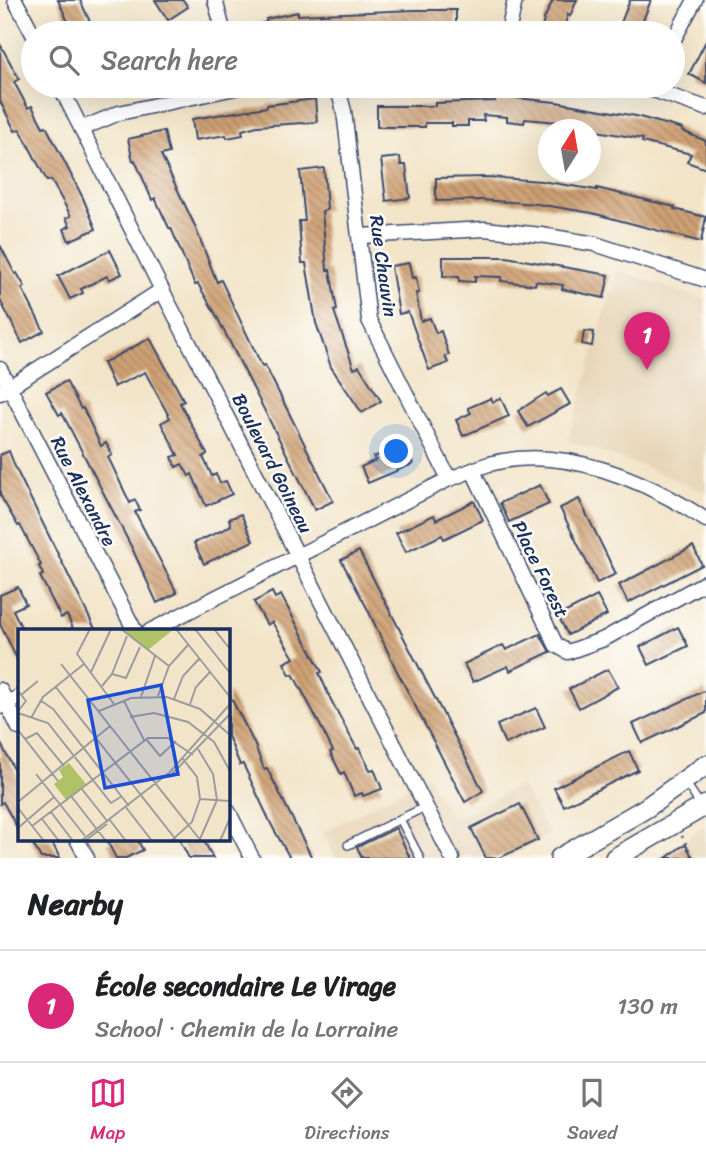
<!DOCTYPE html>
<meta charset="utf-8">
<style>
body{margin:0;font-family:Sriracha,sans-serif;background:#f6f6f6;color:#202124}
.compass{position:absolute;left:538px;top:119px;width:63px;height:63px;border-radius:50%;background:#fff;box-shadow:0 7px 28px #0002;rotate:11deg}
.you{position:absolute;left:397px;top:452px;width:24px;height:24px;margin:-18px;border:5px solid #fff;border-radius:50%;background:#1a73e8;box-shadow:0 0 0 10px #1a73e833}
.badge{display:grid;place-items:center;width:46px;height:46px;border-radius:50%;background:#db2777;color:#fff;font-size:23px;font-weight:700}
.pin{position:absolute;translate:-50% -58px;filter:drop-shadow(0 2px 4px #0008)}
.pin::after{content:'';position:absolute;top:37px;width:24px;height:21px;background:inherit;clip-path:polygon(0 0,100% 0,50% 100%)}
.list{margin:0;padding:0;list-style:none}
h2{display:flex;justify-content:space-between;align-items:center;height:91px;margin:0;padding:0 28px;font-size:30px}
h2 small{font-size:23px;font-weight:400;color:#757577}
.list li{display:grid;grid-template-columns:46px 1fr auto;gap:21px;align-items:center;box-sizing:border-box;height:112px;padding:0 28px;border-top:2px solid #e0e0e0}
.list b{display:block;font-size:26px;white-space:nowrap}
.list p{margin:0;font-size:23px;white-space:nowrap;color:#757577}
.list em{font-size:23px;font-style:normal;color:#757577}
.icon{flex:none;width:38px;height:38px;fill:none;stroke:currentColor;stroke-width:2;stroke-linecap:round;stroke-linejoin:round}
.map{position:relative;flex:none;width:706px;height:858px;overflow:hidden}
.search{position:absolute;background:#fff;box-shadow:0 7px 28px #0002;left:21px;right:21px;top:21px;height:77px;display:flex;align-items:center;gap:18px;box-sizing:border-box;padding:0 24px;border-radius:38px;color:#757577;font-size:26px}
.sheet{height:203px;background:#fff}
nav{display:flex;justify-content:space-around;align-items:center;box-sizing:border-box;height:98px;border-top:2px solid #e0e0e0;background:#fff;font-size:19px;color:#757577}
nav a{display:grid;justify-items:center;gap:4px}
nav .on{color:#db2777}
.map>svg:first-child{display:block}
.built{fill:#e7d5b8}
.building{fill:url(#building-back-hatch)}
.lines{fill:none;stroke-linecap:round;stroke-linejoin:round}
.service-casing{stroke:#3b4a6e;stroke-width:10}
.minor-casing{stroke:#3b4a6e;stroke-width:17}
.tertiary-casing{stroke:#3b4a6e;stroke-width:22}
.path{stroke:#3b4a6e;stroke-width:2.5;stroke-dasharray:2 5;stroke-linecap:butt}
.service{stroke:#fff;stroke-width:7}
.minor{stroke:#fff;stroke-width:14}
.tertiary{stroke:#fff;stroke-width:19}
.labels{text-anchor:middle;stroke-width:5;stroke-linejoin:round;paint-order:stroke}
.street-label{font-size:19px;fill:#1b2f5e;stroke:#fdfcf7}
.inset-road{fill:none;stroke:#9c9c9e;stroke-width:2}
.view{fill:#1d4ed8;fill-opacity:0.15;stroke:#1d4ed8;stroke-width:3.5}
.inset-edge{fill:none;stroke:#1b2f5e;stroke-width:3.5}
</style>
<div class="map">
<svg width="706" height="858" viewBox="0 0 706 858">
<defs>
<pattern id="building-back-hatch" width="6" height="6" patternUnits="userSpaceOnUse" patternTransform="scale(1.75)"><rect width="6" height="6" fill="#cfa073"/><path d="M-1 5l2 2M0 0l6 6M5-1l2 2" fill="none" stroke="#a78362"/></pattern>
</defs>
<rect width="100%" height="100%" fill="#fdfcf7"/>
<filter id="ink" filterUnits="userSpaceOnUse"><feTurbulence type="fractalNoise" baseFrequency=".0143" numOctaves="2"/><feDisplacementMap in="SourceGraphic" scale="14" xChannelSelector="R" yChannelSelector="G"/><feConvolveMatrix kernelMatrix="1 2 1 2 8 2 1 2 1" color-interpolation-filters="sRGB"/></filter>
<filter id="wash" filterUnits="userSpaceOnUse"><feTurbulence type="fractalNoise" baseFrequency=".00686" numOctaves="4" result="noise"/><feDisplacementMap in="SourceGraphic" scale="28" xChannelSelector="R" yChannelSelector="G"/><feGaussianBlur stdDeviation="1.57" result="paint"/><feColorMatrix in="noise" values="0 0 0 0 0 0 0 0 0 0 0 0 0 0 0 0 0 1.4 0 .05"/><feComposite in="paint" operator="in"/></filter>
<g filter="url(#wash)">
<rect width="100%" height="100%" fill="#f2e4c8"/>
<g class="built">
<path d="M617 270 706 300V493L648 468 568 440Z"/>
<path d="M427 776 453 820 520 785 550 835 506 858H473L471 854 459 858H336L323 833Z"/>
<path d="M706 826V858H654L699 830Z"/>
</g>
<g id="blocks">
<g class="building">
<path d="M58 0H80L95 33H73Z"/>
<path d="M155 0H183L188 7 168 20Z"/>
<path d="M553 0H577L570 16 568 14 563 33H541L544 19Z"/>
<path d="M630 0H651L638 33H617Z"/>
<path d="M415 10H456V33H313V31L301 33H238L237 29 267 22 266 19 298 12V15Z"/>
<path d="M706 41V83L689 74Z"/>
<path d="M0 44 19 79 14 82 28 108 32 106 43 127 46 126 83 198 96 229 69 241 64 229 70 226 66 218 71 216 51 180 47 181 20 129 15 131 0 101Z"/>
<path d="M496 96 556 102 636 116 683 129 682 131 706 141V169L687 162 691 154 642 142 643 139 591 130H568L569 123 525 119 524 123 507 121V117L483 115 484 121H468V126H452V123H425V127H377V106H435V103L495 101Z"/>
<path d="M315 99 317 122 257 126 242 130 243 135 227 138 226 135 195 140 192 119 267 107V105Z"/>
<path d="M164 131 169 153 161 155 194 224 217 282 221 280 262 366 265 365 333 501 315 510 215 313 198 284 195 285 171 228H169L155 198 152 200 135 160 133 161 128 139Z"/>
<path d="M400 157 401 165H406L410 198 386 201 381 159Z"/>
<path d="M324 168 327 210 322 211 327 270H330L337 310 334 311 354 369 359 366 381 401 362 413 331 367 316 323 306 263H302L299 221H305L300 171Z"/>
<path d="M487 177 541 181 597 190V188L675 207 674 209 706 217 701 242 592 213 537 204 481 200 436 201V178Z"/>
<path d="M0 245 15 274 17 273 25 287 22 288 44 331 22 343 0 300Z"/>
<path d="M110 250 122 274 109 280 107 276 81 289 83 293 70 299 58 276Z"/>
<path d="M443 257H506L609 275 604 298 562 289 563 285 536 281 535 285 501 281 502 277 475 276V282L459 281V277L443 276Z"/>
<path d="M409 263 412 278 416 277 419 293H416L421 321 430 318 436 333 441 331 449 355 445 356 448 363 429 370 408 312 399 314 391 266Z"/>
<path d="M584 331 594 332 592 346 582 344Z"/>
<path d="M150 338 184 401 180 403 207 454 203 457 212 476 216 474 220 483 226 481 232 494 206 506 192 474 189 476 182 464 176 467 172 457 178 455 161 423 170 418 145 372 114 387 103 363Z"/>
<path d="M66 381 81 409 83 408 101 446 106 443 112 455 108 457 130 503 135 500 140 510 135 512 177 593 157 603 132 548 62 413 59 415 46 392Z"/>
<path d="M561 389 570 404 528 427 518 411 546 393 548 396Z"/>
<path d="M491 398 493 402 501 398 509 416 463 436 456 420 471 413 468 408Z"/>
<path d="M404 444 413 464 368 483 361 467 376 460 374 457Z"/>
<path d="M9 451 16 469 96 631H74L67 615 61 618 40 576 43 575 39 566 41 565 20 525 18 526 0 495V455Z"/>
<path d="M540 485 549 504 509 522 500 503Z"/>
<path d="M579 499 616 574 597 583 560 508Z"/>
<path d="M474 501 483 520 444 539 442 535 406 552 396 533 434 515 436 520Z"/>
<path d="M241 514 253 541 204 564 194 543 225 529 231 525 229 519Z"/>
<path d="M693 546 702 565 628 603 619 585Z"/>
<path d="M359 551 483 791 465 802 396 669 367 608 341 560Z"/>
<path d="M18 587 26 604 13 610 22 629 19 631V663L0 624V595Z"/>
<path d="M272 592 275 598 281 595 322 672 319 673 331 700 357 749 359 748 370 770 374 769 382 789 363 796 362 793 354 796 344 772 341 774 330 752 333 751 316 717 293 674 290 675 284 663 294 658 272 622 267 625 254 602Z"/>
<path d="M597 596 607 615 568 635 558 616Z"/>
<path d="M678 627 688 646 649 665 640 647Z"/>
<path d="M540 634 550 652 510 671 508 666 473 682 464 664 503 645 506 650Z"/>
<path d="M608 669 618 687 579 708 569 689Z"/>
<path d="M706 690V713L642 743 633 724Z"/>
<path d="M228 692 254 743 264 769 267 768 312 858H290L272 826 243 764 240 765 228 736Z"/>
<path d="M536 708 545 727 505 744 497 725Z"/>
<path d="M0 742 19 779V831L3 802 0 804Z"/>
<path d="M629 751 638 770 564 806 554 788Z"/>
<path d="M520 804 538 840 499 858H486L471 828Z"/>
<path d="M396 828 410 858H362L357 847Z"/>
<path d="M30 839H50L60 858H41Z"/>
<path d="M117 839H137L143 850 126 858H116L108 843Z"/>
<path d="M179 839H203L213 858H189Z"/>
<path d="M686 845 693 858H666L681 847Z"/>
</g>
</g>
</g>
<g filter="url(#ink)">
<use href="#blocks" fill-opacity="0" stroke="#3b4a6e" stroke-width="2"/>
<g class="lines">
<defs>
<g id="service">
<path d="M685 782 702 807"/>
<path d="M348 845 400 819"/>
<path d="M420 858 400 819 425 807"/>
</g>
<g id="minor">
<path d="M15 0 33 34"/>
<path d="M215 0 224 33"/>
<path d="M508 33 515 0"/>
<path d="M673 41 695 0"/>
<path d="M60 86 162 290 452 858"/>
<path d="M337 86 344 111 369 320 449 479"/>
<path d="M631 86 656 91 706 108"/>
<path d="M83 128 119 113 244 86"/>
<path d="M360 236 485 229 541 235 595 244 706 280"/>
<path d="M0 369 135 631"/>
<path d="M0 393 162 290"/>
<path d="M473 471 556 645 568 652 604 639 706 582"/>
<path d="M150 631 449 479C462 475 476 468 489 464 563 444 646 480 706 520"/>
<path d="M0 690 19 728"/>
<path d="M0 707 19 697"/>
<path d="M228 811 252 858"/>
<path d="M77 839 87 858"/>
</g>
<g id="tertiary">
<path d="M560 858 646 808 706 765"/>
<path d="M615 858 706 805"/>
</g>
</defs>
<use href="#service" class="service-casing"/>
<use href="#minor" class="minor-casing"/>
<use href="#tertiary" class="tertiary-casing"/>
<path class="path" d="M682 836 693 858"/>
<use href="#service" class="service"/>
<use href="#minor" class="minor"/>
<use href="#tertiary" class="tertiary"/>
</g>
</g>
<g class="labels">
<g class="street-label">
<text transform="translate(384 266) rotate(82)" y="7">Rue Chauvin</text>
<text transform="translate(273 463) rotate(63)" y="7">Boulevard Goineau</text>
<text transform="translate(84 491) rotate(63)" y="7">Rue Alexandre</text>
<text transform="translate(541 569) rotate(64)" y="7">Place Forest</text>
</g>
</g>
<g transform="translate(18 629)">
<rect width="212" height="212" fill="#f2e4c8"/>
<path d="M104 0H156L130 21ZM51 134 68 155 48 171 36 155 45 148 41 141Z" fill="#afc266"/>
<path class="inset-road" d="M72 0 59 25 96 75M103 0 151 37M158 0 212 68M177 0 212 44M196 0 212 20M43 35 183 212M73 43 93 0M94 45 108 49 122 18M37 57 159 212M84 57 94 45 109 7M0 62 8 72 0 82M3 66 20 52M140 67 151 37 170 16M123 68 137 27M156 70 165 47 181 30M22 71 35 80 111 177M106 72 126 111M172 75 178 58 192 43M81 82 113 69 149 68 182 80 212 106M0 84 30 94 93 174 104 167M112 88 136 84 170 93 196 113 212 142M13 89 25 68 66 35M0 101 40 152M7 110 19 104 46 137M128 110 142 127 158 112M180 120 195 145 199 171 182 210M18 145 67 207M154 145 212 85M63 159 90 193M53 167 88 212M182 170 212 172M0 173 92 97M107 177 134 212M0 179 26 212M33 183 55 212M24 190 41 212M91 190 108 212M14 197 130 109H150L175 126M0 199 36 168M63 212 152 143 212 75M67 212 89 195M153 212 174 193 182 170 179 148 165 130M202 212 212 189"/>
<path class="view" d="M143 56 160 145 87 159 70 71Z"/>
<rect width="212" height="212" class="inset-edge"/>
</g>
</svg>
<svg class="compass" viewBox="-18 -18 36 36"><path d="M0-13l5 13h-10z" fill="#e53935"/><path d="M0 13l5-13h-10z" fill="#757577"/></svg>
<div class="you"></div>
<div class="pin badge" style="left:647px;top:370px">1</div>
<div class="search"><svg class="icon" aria-label="search" viewBox="0 0 24 24"><circle cx="10" cy="10" r="6"/><path d="M15 15l6 6"/></svg>Search here</div>
</div>
<section class="sheet">
<h2>Nearby<small></small></h2>
<ul class="list">
<li><span class="badge">1</span><div><b>École secondaire Le Virage</b><p>School · Chemin de la Lorraine</p></div><em>130 m</em></li>
</ul>
</section>
<nav>
<a class="on"><svg class="icon" aria-label="map" viewBox="0 0 24 24"><path d="M3 6l6-2 6 2 6-2v14l-6 2-6-2-6 2zM9 4v14M15 6v14"/></svg>Map</a>
<a><svg class="icon" aria-label="directions" viewBox="0 0 24 24"><path d="M12 3l9 9-9 9-9-9zM9 14v-3h6M13 9l2 2-2 2"/></svg>Directions</a>
<a><svg class="icon" aria-label="saved" viewBox="0 0 24 24"><path d="M7 4h10v16l-5-4-5 4z"/></svg>Saved</a>
</nav>
